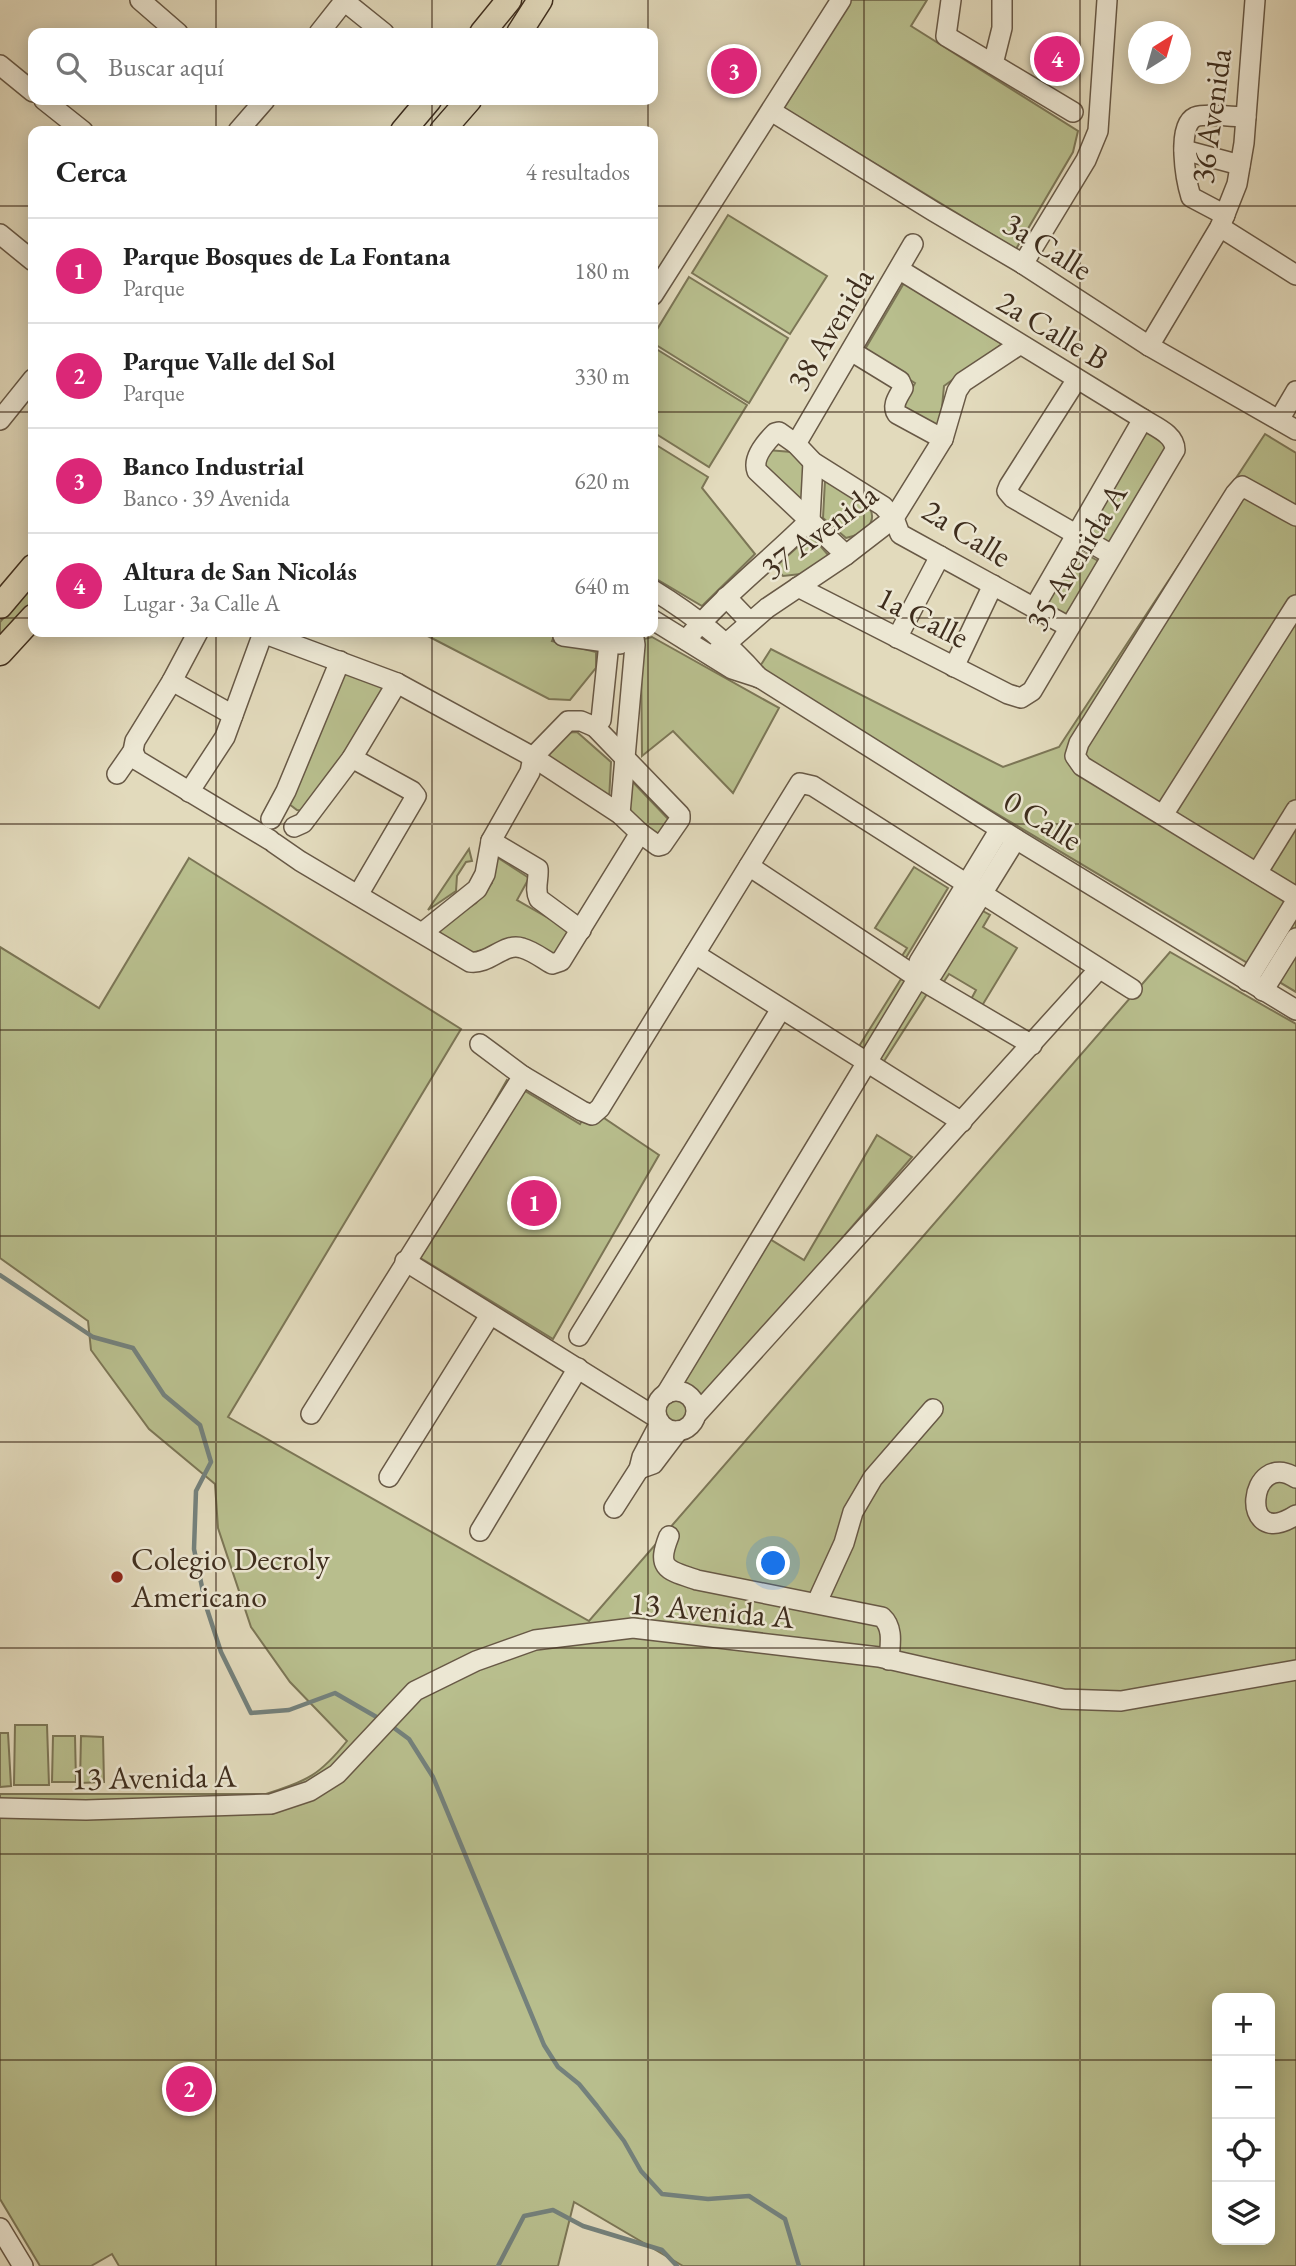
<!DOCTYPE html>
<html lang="es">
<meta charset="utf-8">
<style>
body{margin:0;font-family:"EB Garamond",serif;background:#f2f2f2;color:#222}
.controls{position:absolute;right:21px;bottom:21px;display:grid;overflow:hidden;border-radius:14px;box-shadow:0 4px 18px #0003}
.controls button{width:63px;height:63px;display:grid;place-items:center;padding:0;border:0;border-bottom:2px solid #e0e0e0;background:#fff;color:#222;font:35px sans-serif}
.compass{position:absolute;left:1128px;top:21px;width:63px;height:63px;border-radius:50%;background:#fff;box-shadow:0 4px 18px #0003;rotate:37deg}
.you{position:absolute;left:774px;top:1564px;width:24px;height:24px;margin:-18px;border:5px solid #fff;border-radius:50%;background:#1a73e8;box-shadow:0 0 0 10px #1a73e833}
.badge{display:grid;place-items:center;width:46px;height:46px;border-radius:50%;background:#db2777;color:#fff;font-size:23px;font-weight:700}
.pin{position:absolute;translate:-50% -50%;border:4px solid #fff;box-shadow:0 2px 7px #0006}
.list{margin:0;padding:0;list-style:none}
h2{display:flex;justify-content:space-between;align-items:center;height:91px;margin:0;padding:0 28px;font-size:30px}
h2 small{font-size:23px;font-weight:400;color:#767676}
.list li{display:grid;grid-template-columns:46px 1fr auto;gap:21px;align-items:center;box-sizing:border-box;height:105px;padding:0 28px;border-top:2px solid #e0e0e0}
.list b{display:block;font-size:26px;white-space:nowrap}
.list p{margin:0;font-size:23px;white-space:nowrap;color:#767676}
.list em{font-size:23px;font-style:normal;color:#767676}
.icon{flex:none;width:38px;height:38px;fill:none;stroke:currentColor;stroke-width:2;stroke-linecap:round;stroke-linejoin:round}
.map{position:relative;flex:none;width:1296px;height:2266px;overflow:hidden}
.search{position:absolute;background:#fff;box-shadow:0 4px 18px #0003;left:28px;top:28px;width:630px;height:77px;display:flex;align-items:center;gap:18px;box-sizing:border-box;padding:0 24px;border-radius:14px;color:#767676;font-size:26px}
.panel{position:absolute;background:#fff;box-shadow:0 4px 18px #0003;left:28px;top:126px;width:630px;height:511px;border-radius:14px}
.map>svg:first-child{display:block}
.green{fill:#b8be8d;stroke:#7c7656;stroke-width:2;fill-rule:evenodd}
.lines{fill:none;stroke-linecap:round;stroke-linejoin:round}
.stream{stroke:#74817c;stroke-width:4.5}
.minor-casing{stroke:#685946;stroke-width:22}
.major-casing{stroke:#3f2e1e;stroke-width:27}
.minor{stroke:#ece7d3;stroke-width:19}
.major{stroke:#e2dabc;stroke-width:24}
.grid{fill:none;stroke:#3f2e1e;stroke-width:2;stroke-opacity:0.55}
.poi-dot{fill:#8f2418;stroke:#ece7d3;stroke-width:2.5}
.labels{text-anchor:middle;stroke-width:5;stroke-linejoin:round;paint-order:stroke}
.street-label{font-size:32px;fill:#3f2e1e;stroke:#ece7d3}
.poi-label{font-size:32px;fill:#3f2e1e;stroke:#ece7d3;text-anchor:start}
</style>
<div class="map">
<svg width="1296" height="2266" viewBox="0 0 1296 2266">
<rect width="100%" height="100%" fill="#e2dabc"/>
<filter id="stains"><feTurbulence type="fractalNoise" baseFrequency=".00286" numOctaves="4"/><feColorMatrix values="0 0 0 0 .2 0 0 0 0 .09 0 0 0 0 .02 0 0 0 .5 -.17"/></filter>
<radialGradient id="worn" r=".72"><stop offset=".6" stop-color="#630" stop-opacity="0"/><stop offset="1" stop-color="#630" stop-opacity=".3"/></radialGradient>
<g class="green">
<path d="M850 0H927L911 26 1078 131 1073 152 1016 249 784 108Z"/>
<path d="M728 215 827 276 790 334 692 273Z"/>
<path d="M689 277 788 338 749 403 653 343V336Z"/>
<path d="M904 283 1002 344 944 386 940 429 902 406 915 383 864 351Z"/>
<path d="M653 347 747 405 709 467 653 432Z"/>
<path d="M1145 430 1174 448 1109 550 1083 534Z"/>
<path d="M1265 434 1296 453V992L757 671 771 649 1003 767 1059 747Z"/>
<path d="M653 443 708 477 702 488 755 554 702 606 653 577Z"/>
<path d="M767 450 792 452 806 467V502H798L763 466Z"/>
<path d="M825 480 870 508C878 525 861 535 846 538L823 518Z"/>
<path d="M811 535 829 556 810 573 783 576 775 567Z"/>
<path d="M1075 548 1100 562 1064 619 1041 607Z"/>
<path d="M33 584V603L0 640V622Z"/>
<path d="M420 632H556L552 641 596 652V668L570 700 549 699Z"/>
<path d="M652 637 779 708 733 793 673 731 642 756 641 649 644 639Z"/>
<path d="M343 670 384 687 346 755 302 811 297 810 289 804Z"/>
<path d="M577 732 611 762 609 801 544 759 561 733Z"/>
<path d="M628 777 671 822 661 836 626 811Z"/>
<path d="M469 849 472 861 466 862 457 876 456 891 428 910Z"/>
<path d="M492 854 529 878 517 900 571 931 553 961 516 939 464 956 427 935 476 903 492 883Z"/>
<path d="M189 858 461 1029 228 1417 589 1621 1170 952 1296 1024V2266H683L574 2202 558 2266H119L112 2254 91 2266H40L0 2199V1794H266C307 1781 320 1775 347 1741L290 1682 251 1627 218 1528 215 1484 149 1429 91 1350 88 1321 0 1258V947L99 1008ZM1217 1998H1270V2240H1217Z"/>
<path d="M914 867 948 888 904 961 900 959 907 948 875 928Z"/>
<path d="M981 910 990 915 983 927 1017 948 980 1009 969 1003 976 990 949 974 941 986 934 982Z"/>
<path d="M901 979 908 983 861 1055 856 1051Z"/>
<path d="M919 988 927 994 881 1066 873 1062Z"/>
<path d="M507 1080 580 1124 589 1108 659 1155 553 1339 409 1251Z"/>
<path d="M877 1135 912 1157 700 1403 692 1393 678 1388 768 1238 804 1260Z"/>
<circle cx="676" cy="1411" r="12"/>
<path d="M15 1725H47L49 1785H14Z"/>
<path d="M0 1733H8L11 1786 0 1787Z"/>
<path d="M53 1736H75L76 1782H52Z"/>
<path d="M81 1736 103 1737 104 1782 80 1783Z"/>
</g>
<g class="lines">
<g class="stream">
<path d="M0 1275 93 1337 133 1348 164 1395 200 1425 211 1462 196 1491 194 1549 206 1606 221 1652 251 1713 289 1710 335 1693 380 1719"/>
<path d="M390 1725 409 1739 433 1777 544 2045 558 2067 579 2084 597 2106 624 2141 641 2171 662 2194 708 2199 749 2196 785 2219 799 2266"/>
<path d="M498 2266 524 2216 553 2210 583 2226 662 2250 677 2266"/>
</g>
<defs>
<g id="minor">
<path d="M140 0 178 33"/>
<path d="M343 0 384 33"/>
<path d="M951 0 946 36 1073 112"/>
<path d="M319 33 345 0"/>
<path d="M993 64 1002 28V0"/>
<path d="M0 65 33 92"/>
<path d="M44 100 83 131"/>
<path d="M771 111 933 211 1023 264 1149 346 1296 430"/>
<path d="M238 131 265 100"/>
<path d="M1184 150 1240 165"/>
<path d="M1225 215 1191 197C1186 181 1176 126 1195 117 1206 113 1233 117 1246 117"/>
<path d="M1220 227 1296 275"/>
<path d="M0 234 33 261"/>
<path d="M1023 264 1086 160 1098 131 1107 0"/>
<path d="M653 295 841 0"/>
<path d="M1149 346 1220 227 1237 184 1244 143 1255 0"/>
<path d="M851 351 900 381 903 388C899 396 891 405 897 414L943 439"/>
<path d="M1077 379 1009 486 1007 491 1013 498 1112 555"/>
<path d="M0 420 33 379"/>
<path d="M1279 420 1296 391"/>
<path d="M796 444 913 244"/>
<path d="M1296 516 1242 486 1235 494 1079 743 1075 756 1082 766 1296 897"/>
<path d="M846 555 757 471C752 458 766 442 775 433L779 432 796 444 813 462 883 506 894 518 900 534 1069 627"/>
<path d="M798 587 1008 694 1021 698 1032 691 1175 450C1175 434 1155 427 1143 419L900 270"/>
<path d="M653 590C692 614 729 642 759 678"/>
<path d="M726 597 750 622"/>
<path d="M1034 608 1143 419"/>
<path d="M653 620 732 669 760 678 1016 839 1296 1010"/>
<path d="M260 632 397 683 533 757 620 814 640 833 658 846 662 845 680 819V815L595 727"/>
<path d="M563 636 620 644"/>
<path d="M897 638 940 556"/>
<path d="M686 640C723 596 769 561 810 520L813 462"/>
<path d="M712 656 767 608 846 555 894 518 943 439 957 391 963 382 1019 345"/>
<path d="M954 667 993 585"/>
<path d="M172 681 233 715"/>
<path d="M133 751 137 760 270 840"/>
<path d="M352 758 412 791 416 796 358 895"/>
<path d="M117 774 133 751 135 741 172 681 198 632"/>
<path d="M189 792 225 737 263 633"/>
<path d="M620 814 635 645 633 632"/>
<path d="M1163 815 1296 605"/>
<path d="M271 819 286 791 340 661"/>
<path d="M294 827 303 823 352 758 397 683"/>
<path d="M491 841 538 869C539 880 534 889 539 899L581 930"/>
<path d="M274 843 300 861 470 962C489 965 504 942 522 948 533 951 543 959 552 964L561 961 640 833"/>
<path d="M749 866 918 978 1032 1045"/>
<path d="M1257 873 1296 810"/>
<path d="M422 933 477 889 485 874 491 841 530 772 533 757 568 721H581L595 727 601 720 609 643 616 632"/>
<path d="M695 954 962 1122"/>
<path d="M918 978 933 973 1016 839"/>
<path d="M1247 981 1296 901"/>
<path d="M1263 991 1296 938"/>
<path d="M480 1044 523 1076 582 1111 592 1115 600 1108 800 783 813 786 1132 989"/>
<path d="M405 1261 657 1418"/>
<path d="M579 1336 781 1009"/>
<circle cx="676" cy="1411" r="20"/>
<path d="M666 1394 918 978 919 962 1000 829"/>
<path d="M311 1414 523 1076"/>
<path d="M696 1415 1099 969"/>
<path d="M639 1469 653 1464 678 1431"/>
<path d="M389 1477 490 1315"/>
<path d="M1296 1478C1248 1447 1237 1553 1296 1515"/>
<path d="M614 1508 639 1469 642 1457 660 1423"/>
<path d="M480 1531 578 1368"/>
<path d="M669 1536C656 1569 667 1570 697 1580L882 1617C894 1628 890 1645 889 1660"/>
<path d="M817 1602 844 1543 853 1512 873 1478 933 1409"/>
<path d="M0 1808 86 1810 271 1804 310 1791 337 1774 415 1691 476 1661 535 1640 633 1628 879 1657 1063 1699 1121 1701 1296 1670"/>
<path d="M0 2228 23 2266"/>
</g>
<g id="major">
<path d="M482 33 509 0"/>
<path d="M519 33 540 0"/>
<path d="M403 131 429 100"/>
<path d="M442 131 469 100"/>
<path d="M0 606 33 567"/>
<path d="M0 653 33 617"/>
</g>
</defs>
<use href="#minor" class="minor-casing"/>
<use href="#major" class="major-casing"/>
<use href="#minor" class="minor"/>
<use href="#major" class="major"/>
</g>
<path class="grid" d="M216 0V33M432 0V33M648 0V33M864 0V2266M1080 0V2266M216 100V131M432 100V131M648 100V131M0 206H33M653 206H1296M0 412H33M653 412H1296M0 618H33M653 618H1296M216 632V2266M432 632V2266M648 632V2266M0 824H1296M0 1030H1296M0 1236H1296M0 1442H1296M0 1648H1296M0 1854H1296M0 2060H1217M1270 2060H1296"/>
<circle class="poi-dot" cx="117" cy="1577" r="7"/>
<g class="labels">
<g class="street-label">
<text transform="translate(1211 116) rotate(-82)" y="11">36 Avenida</text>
<text transform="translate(1048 246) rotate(32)" y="11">3a Calle</text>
<text transform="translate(830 329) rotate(-59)" y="11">38 Avenida</text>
<text transform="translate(1053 330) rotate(31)" y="11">2a Calle B</text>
<text transform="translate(819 531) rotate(-37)" y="11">37 Avenida</text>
<text transform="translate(967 533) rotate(32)" y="11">2a Calle</text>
<text transform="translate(1076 557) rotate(-59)" y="11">35 Avenida A</text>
<text transform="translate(923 617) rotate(27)" y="11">1a Calle</text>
<text transform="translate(1043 820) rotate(32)" y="11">0 Calle</text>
<text transform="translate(712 1610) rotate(5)" y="11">13 Avenida A</text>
<text transform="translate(154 1777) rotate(-1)" y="11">13 Avenida A</text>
</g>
<g class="poi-label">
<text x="131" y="1570">Colegio Decroly<tspan x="131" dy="37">Americano</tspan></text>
</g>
</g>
<rect width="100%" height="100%" filter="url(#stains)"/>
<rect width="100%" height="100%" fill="url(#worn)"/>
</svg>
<div class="controls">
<button>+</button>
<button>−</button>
<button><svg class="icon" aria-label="locate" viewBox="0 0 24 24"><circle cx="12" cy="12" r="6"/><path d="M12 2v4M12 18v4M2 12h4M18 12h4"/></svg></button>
<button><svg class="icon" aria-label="layers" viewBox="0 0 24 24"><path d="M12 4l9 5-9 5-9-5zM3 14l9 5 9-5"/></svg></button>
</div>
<svg class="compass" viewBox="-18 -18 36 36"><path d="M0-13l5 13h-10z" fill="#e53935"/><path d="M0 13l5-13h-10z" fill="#767676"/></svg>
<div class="you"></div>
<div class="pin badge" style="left:534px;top:1203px">1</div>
<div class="pin badge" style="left:189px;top:2089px">2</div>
<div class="pin badge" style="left:734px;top:71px">3</div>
<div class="pin badge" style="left:1057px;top:59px">4</div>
<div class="search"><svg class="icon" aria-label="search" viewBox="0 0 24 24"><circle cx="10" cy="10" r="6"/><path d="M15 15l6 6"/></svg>Buscar aquí</div>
<section class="panel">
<h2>Cerca<small>4 resultados</small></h2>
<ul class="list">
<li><span class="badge">1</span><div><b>Parque Bosques de La Fontana</b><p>Parque</p></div><em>180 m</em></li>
<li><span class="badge">2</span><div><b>Parque Valle del Sol</b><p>Parque</p></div><em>330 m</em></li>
<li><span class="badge">3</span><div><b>Banco Industrial</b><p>Banco · 39 Avenida</p></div><em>620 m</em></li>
<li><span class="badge">4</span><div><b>Altura de San Nicolás</b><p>Lugar · 3a Calle A</p></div><em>640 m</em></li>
</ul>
</section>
</div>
